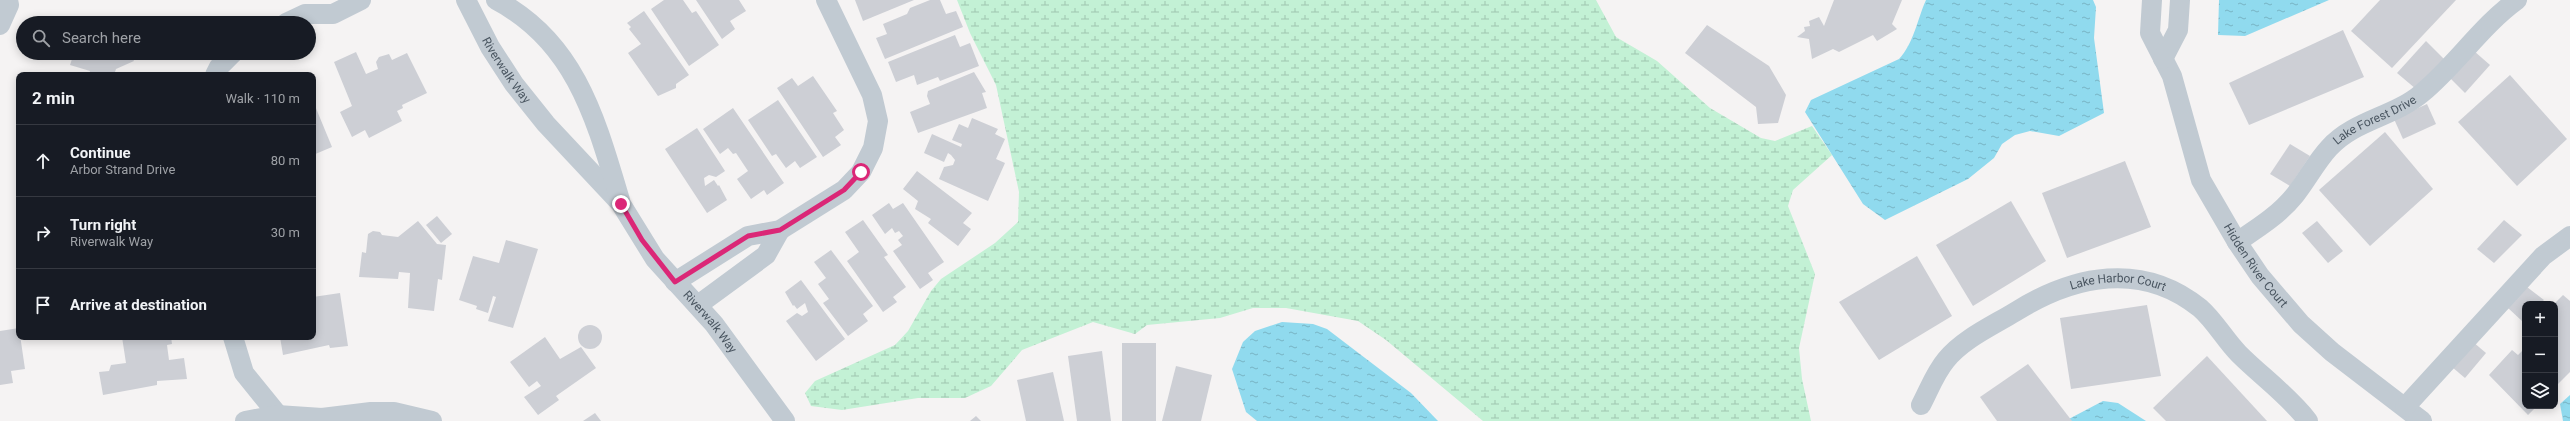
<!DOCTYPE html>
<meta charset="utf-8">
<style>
body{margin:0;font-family:Roboto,sans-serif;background:#20242c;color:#f1f3f6}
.controls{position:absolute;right:12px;bottom:12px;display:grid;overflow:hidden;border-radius:8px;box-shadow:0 2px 10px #0003}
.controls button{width:36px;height:36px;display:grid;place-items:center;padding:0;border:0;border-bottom:1px solid #363941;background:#171b24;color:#f1f3f6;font:20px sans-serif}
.stop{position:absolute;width:12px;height:12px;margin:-9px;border:3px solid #db2777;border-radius:50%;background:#fff}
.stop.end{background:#db2777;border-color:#fff;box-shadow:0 1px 4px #0008}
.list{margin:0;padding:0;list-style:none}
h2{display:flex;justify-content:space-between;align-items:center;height:52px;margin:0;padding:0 16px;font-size:17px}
h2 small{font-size:13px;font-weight:400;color:#9ea1a6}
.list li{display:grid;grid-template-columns:26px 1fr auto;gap:12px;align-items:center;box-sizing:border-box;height:72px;padding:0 16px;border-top:1px solid #363941}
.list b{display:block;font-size:15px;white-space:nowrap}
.list p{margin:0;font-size:13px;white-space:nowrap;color:#9ea1a6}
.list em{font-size:13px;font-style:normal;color:#9ea1a6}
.icon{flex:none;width:22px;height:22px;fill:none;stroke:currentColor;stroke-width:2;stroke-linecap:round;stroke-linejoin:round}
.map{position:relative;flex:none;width:2570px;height:421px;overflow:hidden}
.search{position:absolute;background:#171b24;box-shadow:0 2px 10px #0003;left:16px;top:16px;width:300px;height:44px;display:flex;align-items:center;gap:10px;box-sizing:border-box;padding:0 14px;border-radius:22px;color:#9ea1a6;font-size:15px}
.panel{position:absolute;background:#171b24;box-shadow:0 2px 10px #0003;left:16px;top:72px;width:300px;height:268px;border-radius:8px}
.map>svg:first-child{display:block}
.wetland{fill:url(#wetland-marsh)}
.water{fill:url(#water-ripples)}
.building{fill:#cdcfd5}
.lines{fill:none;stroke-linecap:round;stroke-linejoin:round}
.minor{stroke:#c1cad2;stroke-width:20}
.route{stroke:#db2777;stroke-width:5}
.labels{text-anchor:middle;stroke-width:4;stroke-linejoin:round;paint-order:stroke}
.street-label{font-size:12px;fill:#4a5661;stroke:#fff}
</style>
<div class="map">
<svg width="2570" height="421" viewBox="0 0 2570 421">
<defs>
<pattern id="wetland-marsh" width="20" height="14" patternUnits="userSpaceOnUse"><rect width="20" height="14" fill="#c3f1d5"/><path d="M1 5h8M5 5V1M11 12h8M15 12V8" fill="none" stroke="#a0c6b0"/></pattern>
<pattern id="water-ripples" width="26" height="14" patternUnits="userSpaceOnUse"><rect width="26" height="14" fill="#90daee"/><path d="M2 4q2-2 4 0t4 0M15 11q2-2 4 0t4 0" fill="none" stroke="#78b4c4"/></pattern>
</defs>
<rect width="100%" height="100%" fill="#f5f3f3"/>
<path class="wetland" d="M957 0H1596L1616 37 1657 61 1710 108 1761 138 1775 141 1812 126 1832 155 1793 190 1788 206 1815 274 1799 348 1802 379 1811 421H1483L1386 340 1358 321 1286 308H1253L1220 318 1147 325 1135 334 1093 322 1022 350 991 386 965 398H918L842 410 811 406 805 393 815 381 895 345 908 331 931 291 941 279 995 243 1018 222 1019 192 996 85 970 33Z"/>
<g class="water">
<path d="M1926 0H2093L2096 7 2094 38 2104 113 2059 136 2030 131 2015 135 2002 144 1994 158 1968 179 1885 220 1863 204 1805 112 1811 100 1899 59C1914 43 1917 20 1926 0Z"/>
<path d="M2219 0H2329L2245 36 2218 35Z"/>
<path d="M1282 322 1313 324 1327 329 1411 393 1438 421H1257L1246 412 1232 369 1243 342 1255 331Z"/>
<path d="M2570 395V421H2563L2560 404Z"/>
<path d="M2103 401 2118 403 2146 421H2065Z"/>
</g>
<g class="building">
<path d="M664 0H683L692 13 696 11 719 45 689 66 651 9Z"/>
<path d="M696 0H739L746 11 730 21 735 29 722 39Z"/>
<path d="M855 0H914L863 21Z"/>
<path d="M930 0H940L946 14 956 11 963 27 885 59 876 38 887 34 883 24 907 14 910 8Z"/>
<path d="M1834 0H1902L1892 24 1897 29 1877 41 1873 35 1839 52 1833 49 1812 59 1809 39 1797 37 1805 31 1804 27 1810 26 1809 21 1819 17 1824 26Z"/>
<path d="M2380 0H2456L2392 68 2351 31Z"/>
<path d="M644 11 689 75 676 84V88L658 96 628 53 641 44 629 29 631 27 627 23Z"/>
<path d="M115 17 129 23H103Z"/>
<path d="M1707 25 1769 66 1786 95 1778 123 1758 124 1756 107 1685 53Z"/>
<path d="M2343 30 2364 77 2249 125 2229 83Z"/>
<path d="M955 35 960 47 970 43 979 66 940 81 938 77 917 85 914 75 896 82 888 62Z"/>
<path d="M2426 41 2444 59 2416 89 2397 73Z"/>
<path d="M2474 51 2490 65 2465 93 2450 78Z"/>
<path d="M356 52 366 74 378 69 376 62 379 57 389 54 392 60 407 53 427 93 402 105 403 108 397 111 402 121 369 138 365 130 352 137 340 112 352 106 334 62Z"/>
<path d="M74 53H141L132 57 134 61 116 69 114 75H89L90 71 70 65Z"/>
<path d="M974 72 986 92 982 93 987 108 918 133 910 112 930 104 927 96 928 91Z"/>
<path d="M2510 75 2567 139 2517 186 2458 122Z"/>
<path d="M813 76 837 111 833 113 844 130 835 137 841 145 823 157 777 88 792 78 798 86Z"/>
<path d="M778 100 817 157 800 168 795 161 786 168 776 154 772 156 748 120Z"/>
<path d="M313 101 332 147 313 155Z"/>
<path d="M2427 104 2436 124 2403 139 2394 119Z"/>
<path d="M733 108 784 183 767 195 764 190 751 199 737 179 748 171 736 153 733 154 728 148 720 154 703 129Z"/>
<path d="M972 118 998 129 995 134 1005 139 996 159 1005 163 988 201 939 179 944 167 953 165 955 160 951 155 948 153 944 162 924 153 932 134 961 147 962 144 952 140 959 124 968 128Z"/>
<path d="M697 128 725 171 716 177 709 175 704 178 705 186 714 180 718 186 719 185 727 200 707 213 665 149Z"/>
<path d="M2385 132 2433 189 2370 246 2319 190Z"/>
<path d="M2290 144 2310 156 2290 186 2270 174Z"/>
<path d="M2125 161 2151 227 2067 258 2042 193Z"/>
<path d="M917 171 972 213 963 223 971 229 958 246 928 223 931 219 915 209 918 201 903 189Z"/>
<path d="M2011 201 2046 261 1973 306 1936 245Z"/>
<path d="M889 203 893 209 903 203 944 262 928 273 933 280 920 289 893 251 902 245 898 240 903 236 899 231 895 233 892 228 885 234 872 215Z"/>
<path d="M437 216 452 234 441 243 426 225Z"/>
<path d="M863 220 888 255 884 257 906 287 893 297 897 302 883 312 847 261 859 252 845 232Z"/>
<path d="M2504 220 2522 235 2494 263 2477 249Z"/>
<path d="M418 221 437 244 446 245 442 280 438 279 434 311 408 308 410 273 399 272 398 279 359 277 362 252 366 253 368 234 373 231 380 232 382 235 398 237Z"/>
<path d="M2317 221 2343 251 2328 263 2302 233Z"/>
<path d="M506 240 538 249 513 328 488 321 496 297 493 296 488 313 476 309 477 306 459 300 473 256 499 263Z"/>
<path d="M831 250 873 306 863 314 868 321 848 336 823 303 829 299 818 284 826 278 814 262Z"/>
<path d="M1917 256 1952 316 1879 360 1839 302Z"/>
<path d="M801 280 845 339 816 361 786 321 797 313 802 316 808 312 805 303 797 309 794 305 793 306 785 292Z"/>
<path d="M2527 287 2544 300 2540 304H2525V318L2522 321 2508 308Z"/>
<path d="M340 293 348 346 330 348 329 345 283 355 280 337H313V297Z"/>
<path d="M2563 295 2570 301V372L2555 387V303Z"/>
<path d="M2147 305 2161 376 2071 389 2060 318Z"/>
<circle cx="590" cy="337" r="12"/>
<path d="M19 328 25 369 11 371 13 383 0 385V331Z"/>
<path d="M122 337H171L172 344 167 345 169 360 184 358 187 379 157 381V385L103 395 99 372 109 371 111 365 126 363Z"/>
<path d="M545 337 560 359 581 347 596 368 556 396 559 400 538 415 524 397 541 386 537 381 529 387 510 362Z"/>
<path d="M2473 342 2486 353 2465 378 2452 367Z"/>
<rect x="1122" y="343" width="34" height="78"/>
<path d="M2525 348V406H2537L2528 415 2489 375 2512 350 2518 355Z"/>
<path d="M1102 351 1111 421H1077L1068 356Z"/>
<path d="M2207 356 2267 421H2166L2153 408Z"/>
<path d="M2028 364 2072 421H1997L1980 397Z"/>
<path d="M1176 366 1212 375 1201 421H1162Z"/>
<path d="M1053 372 1064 421H1026L1017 380Z"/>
<path d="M595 413 601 421H583Z"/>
<path d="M976 416 981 421H970Z"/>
</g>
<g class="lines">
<g class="minor">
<path id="s1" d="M466 0 490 47 514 84 546 124 621 204 655 259 714 324 785 421"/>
<path d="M496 0C576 42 596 120 620 200"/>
<path id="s2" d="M2152 0 2150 33 2172 76 2201 180 2237 242 2260 276 2301 324 2332 352 2422 421"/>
<path d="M286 23 305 14H333L361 0"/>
<path d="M0 25 9 5 8 0"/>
<path d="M2163 59 2178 30 2180 0"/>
<path d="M215 75 219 67 233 53"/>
<path id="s3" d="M2237 242C2258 228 2279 215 2295 195 2307 180 2316 162 2329 148 2354 120 2394 117 2422 93 2456 65 2481 26 2517 0"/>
<path d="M675 282 748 236 780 230 844 190 861 172 873 148 878 121 872 95 826 0"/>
<path d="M698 305 766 255 780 230"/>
<path d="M233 337 244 373 283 421"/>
<path id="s4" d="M1921 405C1929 390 1935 373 1946 360 1963 339 1992 326 2015 312 2074 275 2142 261 2200 308 2215 321 2225 340 2239 354 2261 376 2289 396 2308 421"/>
<path d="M2405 407 2543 256 2570 236"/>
<path d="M245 421 277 415 322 418 371 412H394L432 421"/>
</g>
</g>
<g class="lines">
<path class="route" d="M621 204 642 240 675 282 748 236 780 230 844 190 861 172"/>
</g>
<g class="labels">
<g class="street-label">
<text dy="4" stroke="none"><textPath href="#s1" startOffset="81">Riverwalk Way</textPath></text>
<text dy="4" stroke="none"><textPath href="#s3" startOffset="187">Lake Forest Drive</textPath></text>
<text dy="4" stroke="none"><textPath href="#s2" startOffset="291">Hidden River Court</textPath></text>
<text dy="4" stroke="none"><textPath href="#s4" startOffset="246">Lake Harbor Court</textPath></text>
<text dy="4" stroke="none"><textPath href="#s1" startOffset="406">Riverwalk Way</textPath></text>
</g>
</g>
</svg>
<div class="controls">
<button>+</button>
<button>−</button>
<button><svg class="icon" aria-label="layers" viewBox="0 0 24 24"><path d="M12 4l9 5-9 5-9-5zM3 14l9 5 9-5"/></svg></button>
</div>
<div class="stop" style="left:861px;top:172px"></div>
<div class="stop end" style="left:621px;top:204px"></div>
<div class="search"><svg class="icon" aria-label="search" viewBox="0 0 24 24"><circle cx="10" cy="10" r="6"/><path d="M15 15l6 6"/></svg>Search here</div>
<section class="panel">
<h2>2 min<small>Walk · 110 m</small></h2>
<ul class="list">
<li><svg class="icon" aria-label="ahead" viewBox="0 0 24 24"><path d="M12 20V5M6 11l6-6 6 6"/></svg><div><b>Continue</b><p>Arbor Strand Drive</p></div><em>80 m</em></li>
<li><svg class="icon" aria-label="right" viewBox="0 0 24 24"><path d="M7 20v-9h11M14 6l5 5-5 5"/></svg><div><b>Turn right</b><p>Riverwalk Way</p></div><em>30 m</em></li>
<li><svg class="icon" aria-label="arrive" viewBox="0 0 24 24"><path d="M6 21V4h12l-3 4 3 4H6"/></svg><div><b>Arrive at destination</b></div></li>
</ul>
</section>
</div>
